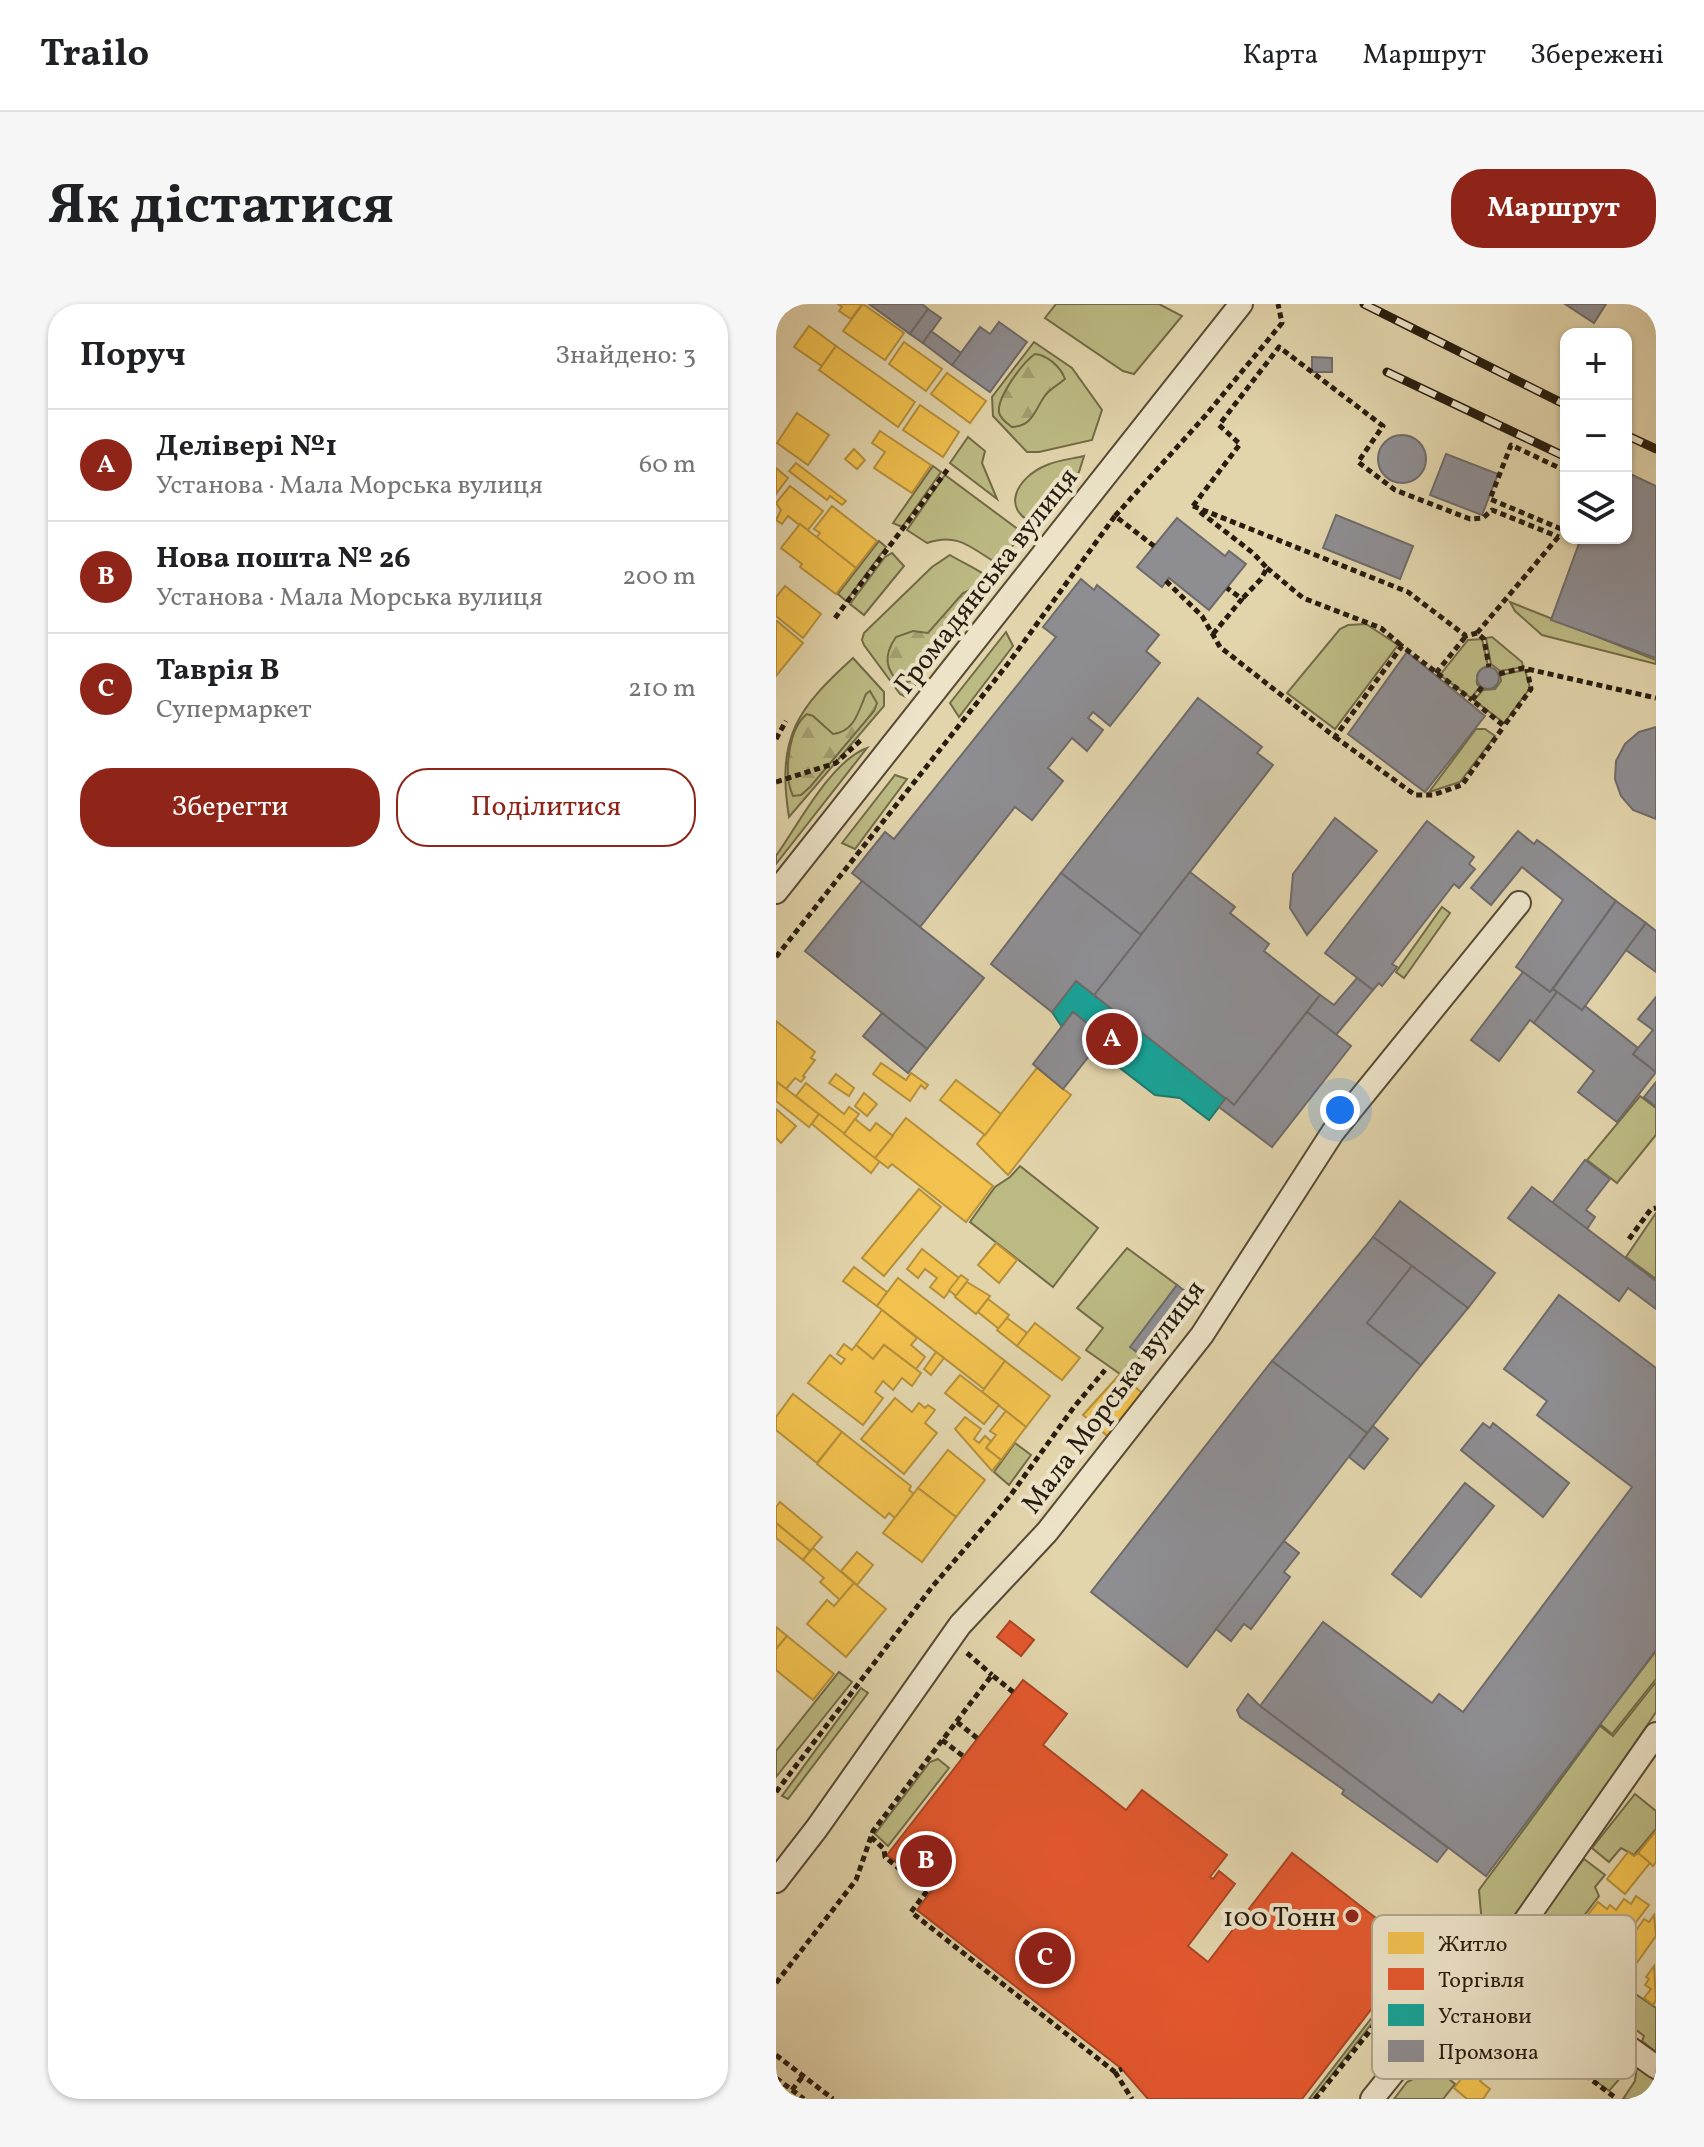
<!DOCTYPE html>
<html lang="uk">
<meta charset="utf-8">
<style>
body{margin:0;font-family:Vollkorn,serif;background:#f6f6f6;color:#202124}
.controls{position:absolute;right:24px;top:24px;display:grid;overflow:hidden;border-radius:16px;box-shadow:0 2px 6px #0004}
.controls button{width:72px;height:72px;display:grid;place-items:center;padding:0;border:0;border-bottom:2px solid #e0e0e0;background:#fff;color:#202124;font:40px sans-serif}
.you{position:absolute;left:564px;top:806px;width:28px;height:28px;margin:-20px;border:6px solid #fff;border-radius:50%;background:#1a73e8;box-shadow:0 0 0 12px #1a73e833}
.badge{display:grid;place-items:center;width:52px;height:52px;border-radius:50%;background:#8f2418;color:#fff;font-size:26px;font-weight:700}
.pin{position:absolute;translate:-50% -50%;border:4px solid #fff;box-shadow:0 2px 8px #0006}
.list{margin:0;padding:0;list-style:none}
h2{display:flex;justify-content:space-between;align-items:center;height:104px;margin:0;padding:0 32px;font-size:34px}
h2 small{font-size:26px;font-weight:400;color:#757577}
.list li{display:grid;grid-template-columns:52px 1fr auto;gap:24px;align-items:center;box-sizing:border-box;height:112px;padding:0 32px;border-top:2px solid #e0e0e0}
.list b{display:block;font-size:30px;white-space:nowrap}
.list p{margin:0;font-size:26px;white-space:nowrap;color:#757577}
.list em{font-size:26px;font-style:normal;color:#757577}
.actions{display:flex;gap:16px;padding:24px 32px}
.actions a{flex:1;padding:18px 0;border:2px solid #8f2418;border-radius:32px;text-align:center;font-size:28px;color:#8f2418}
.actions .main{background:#8f2418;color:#fff}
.icon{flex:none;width:44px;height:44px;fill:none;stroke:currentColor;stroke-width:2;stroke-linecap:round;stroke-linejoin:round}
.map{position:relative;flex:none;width:880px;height:1795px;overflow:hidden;border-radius:32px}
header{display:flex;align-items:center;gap:48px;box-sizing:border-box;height:112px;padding:0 40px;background:#fff;border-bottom:2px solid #e0e0e0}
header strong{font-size:38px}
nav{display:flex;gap:44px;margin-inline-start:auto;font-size:28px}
.intro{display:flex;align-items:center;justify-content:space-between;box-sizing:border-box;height:192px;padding:0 48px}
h1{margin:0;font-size:56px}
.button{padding:20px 36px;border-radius:32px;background:#8f2418;color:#fff;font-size:28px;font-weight:700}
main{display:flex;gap:48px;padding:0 48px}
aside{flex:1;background:#fff;border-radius:32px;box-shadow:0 2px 6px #0004}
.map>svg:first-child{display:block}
.green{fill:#bcba83;stroke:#726b48;stroke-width:2}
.forest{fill:url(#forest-firs);stroke:#726b48;stroke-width:2}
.homes{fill:#f2c14e;stroke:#b5903b;stroke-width:2}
.shops{fill:#e4572e;stroke:#ab4524;stroke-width:2}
.public{fill:#17a398;stroke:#1c7a6f;stroke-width:2}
.industry{fill:#8d8d92;stroke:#6e6b6a;stroke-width:2}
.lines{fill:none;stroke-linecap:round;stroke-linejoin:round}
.minor-casing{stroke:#564a35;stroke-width:26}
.path{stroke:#271c0e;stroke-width:5;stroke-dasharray:6 4;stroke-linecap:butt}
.minor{stroke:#ece3c8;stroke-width:22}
.rail-casing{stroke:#271c0e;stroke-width:9}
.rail{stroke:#ece3c8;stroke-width:6;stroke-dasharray:18;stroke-linecap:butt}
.poi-dot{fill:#8f2418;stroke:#ece3c8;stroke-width:3}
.labels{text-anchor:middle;stroke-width:8;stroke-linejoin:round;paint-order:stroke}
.street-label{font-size:28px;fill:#271c0e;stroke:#ece3c8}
.poi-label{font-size:28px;fill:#271c0e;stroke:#ece3c8;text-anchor:end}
.key{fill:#ece3c8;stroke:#b1a790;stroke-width:2}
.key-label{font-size:22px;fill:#271c0e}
</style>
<header>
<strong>Trailo</strong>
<nav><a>Карта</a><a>Маршрут</a><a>Збережені</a></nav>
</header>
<div class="intro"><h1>Як дістатися</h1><a class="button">Маршрут</a></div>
<main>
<aside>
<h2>Поруч<small>Знайдено: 3</small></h2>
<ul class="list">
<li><span class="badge">A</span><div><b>Делівері №1</b><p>Установа · Мала Морська вулиця</p></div><em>60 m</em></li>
<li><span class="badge">B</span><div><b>Нова пошта № 26</b><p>Установа · Мала Морська вулиця</p></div><em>200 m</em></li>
<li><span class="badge">C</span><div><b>Таврія В</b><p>Супермаркет</p></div><em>210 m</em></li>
</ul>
<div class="actions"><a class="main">Зберегти</a><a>Поділитися</a></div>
</aside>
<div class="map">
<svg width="880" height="1795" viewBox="0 0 880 1795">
<defs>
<pattern id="forest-firs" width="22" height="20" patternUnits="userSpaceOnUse" patternTransform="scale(2)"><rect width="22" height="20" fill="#bcba83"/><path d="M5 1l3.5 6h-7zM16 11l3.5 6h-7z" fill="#a29f70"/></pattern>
</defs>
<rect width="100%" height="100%" fill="#e2d4ab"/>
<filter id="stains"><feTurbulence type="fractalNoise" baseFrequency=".0025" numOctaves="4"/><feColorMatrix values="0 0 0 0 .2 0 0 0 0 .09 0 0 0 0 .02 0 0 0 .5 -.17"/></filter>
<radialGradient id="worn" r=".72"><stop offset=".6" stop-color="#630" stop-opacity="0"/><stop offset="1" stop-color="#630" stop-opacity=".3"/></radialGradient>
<g class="green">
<path d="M280 0H383L406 12 358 70 347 67 269 14Z"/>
<path d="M258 38 296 64 326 106 316 136 263 148H251L217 112 216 93Z"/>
<path d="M192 133 209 147 206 159 221 195 174 159Z"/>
<path d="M308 152 303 168 263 221C222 208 240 173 271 161 282 156 296 155 308 152Z"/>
<path d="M157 162 165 168 126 223 117 219Z"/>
<path d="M169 171 247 229 222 260C195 244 182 228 151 239L131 226Z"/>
<path d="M103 237 110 243 70 297 62 290Z"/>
<path d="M116 249 128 262 88 311 74 300 109 253Z"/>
<path d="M174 251C185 258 206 267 214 275L211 288 130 393 124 390 88 341 86 336 88 329 156 263Z"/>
<path d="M734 298 880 356V360L766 331 739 307Z"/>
<path d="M590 320 622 341 559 425 511 389 564 325 572 321Z"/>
<path d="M230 328 237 342 183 413 174 399Z"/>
<path d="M716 333 746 358 747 363 724 367 715 360 710 334Z"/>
<path d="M706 335 712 362C702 365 700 371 701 380L704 383 695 394 664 371 692 336Z"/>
<path d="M77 354 108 388V402L13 513C0 432 22 404 77 354Z"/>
<path d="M749 366 754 384 728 419 698 396 707 386 719 385 725 377 724 371Z"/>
<path d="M700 425H709L719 432 684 478 653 488Z"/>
<path d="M91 444 0 560V552C22 521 55 457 91 444Z"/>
<path d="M119 471 131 475 79 545 66 539Z"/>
<path d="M666 603 674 609 628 674 620 668Z"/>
<path d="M864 792 880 804V831L841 879 811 856Z"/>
<path d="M244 862 322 924 277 983 194 918 219 883 234 873Z"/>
<path d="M880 909V975L850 953Z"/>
<path d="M351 944 401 981 355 1043 365 1052 351 1069 344 1070 310 1046 327 1024 301 1004Z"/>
<path d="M239 1139 255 1151 233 1181 218 1168Z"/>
<path d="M880 1347V1375L836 1430 824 1420Z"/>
<path d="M63 1368 76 1378 0 1473V1447Z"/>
<path d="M880 1378V1408L738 1620 724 1628 707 1632 703 1586 824 1422 837 1432Z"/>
<path d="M85 1384 92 1389 12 1495 6 1492Z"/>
<path d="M162 1455 173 1464 112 1542 99 1530 154 1458Z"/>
<path d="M859 1490 880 1507V1525L858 1551 845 1544 833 1558 816 1544Z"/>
<path d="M808 1555 829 1571 819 1583 823 1592 791 1634 825 1661 807 1687 744 1644 747 1635Z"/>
<path d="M618 1685 621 1687 537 1795H533Z"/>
<path d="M861 1691 880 1704V1748L866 1737 868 1732 850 1718 860 1706 854 1701Z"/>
<path d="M748 1706 794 1714 853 1757 846 1772 833 1787 733 1712 738 1707Z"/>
<path d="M861 1763 880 1777V1795H847L859 1777Z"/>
<path d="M660 1764 679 1780 667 1795H618L631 1778Z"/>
</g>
<g class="forest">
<path d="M259 50C271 51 285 63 289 75 282 81 273 85 268 93 258 108 256 122 236 123 231 119 224 115 223 108 221 93 247 58 259 50Z"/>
<path d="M196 285 201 291 193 305 134 377 125 381C109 365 107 352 120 333L137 327 152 329 187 289Z"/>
<path d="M94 387 101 399 98 407 34 483 25 491 17 492C7 471 12 425 31 410L37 412 57 430C79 427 82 408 90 390Z"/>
</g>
<g class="homes">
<path d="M62 0H86L75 15 63 7 66 3Z"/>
<path d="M87 0 128 29 109 56 67 27Z"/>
<path d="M33 22 60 42 46 62 18 43Z"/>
<path d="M128 38 166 65 150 87 113 60Z"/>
<path d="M60 42 139 98 122 123 43 66Z"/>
<path d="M171 69 210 97 194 119 155 90Z"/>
<path d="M144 101 183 128 167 153 127 126Z"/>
<path d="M21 109 53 131 32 161 1 139Z"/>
<path d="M104 127 155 161 136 189 98 164 109 148 96 139Z"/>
<path d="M78 145 89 156 81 165 69 155Z"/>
<path d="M20 159 70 197 66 201 54 192 51 196 13 167Z"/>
<path d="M0 164 12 174 0 190Z"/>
<path d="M14 182 47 207 31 227 12 212 6 220 0 216 5 206 0 199Z"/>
<path d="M56 202 101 237 80 264 40 234 44 229 38 225Z"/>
<path d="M24 220 80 264 60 290 24 263 26 260 5 244Z"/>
<path d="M9 282 45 310 27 334 0 312V293Z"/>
<path d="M1 317 27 339 0 372V318Z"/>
<path d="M0 717 39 748 35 754 39 756 27 772 29 773 25 778 19 774 10 785 0 777Z"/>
<path d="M105 759 130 776 135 769 152 781 149 785 145 781 134 797 97 770Z"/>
<path d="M261 764 295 791 232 871 201 840Z"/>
<path d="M60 770 78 784 73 792 53 779Z"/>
<path d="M180 776 225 810 209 831 164 796Z"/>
<path d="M1 778 43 810 33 823 0 797Z"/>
<path d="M30 779 68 810 73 803 83 810 68 830 20 792Z"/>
<path d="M88 789 101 800 91 812 79 802Z"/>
<path d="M0 805 20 822 5 839 0 834Z"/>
<path d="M43 810 104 857 95 869 36 820Z"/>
<path d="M130 814 217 882 190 918 116 860 112 864 99 854Z"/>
<path d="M79 815 94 827 100 819 117 832 99 854 68 830Z"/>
<path d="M143 885 165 903 108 972 86 954Z"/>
<path d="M220 939 241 956 223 979 202 961Z"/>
<path d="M146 945 183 974 168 994 154 983 161 974 149 965 142 974 131 965Z"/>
<path d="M78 963 111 988 101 1002 67 977Z"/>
<path d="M185 971 192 976 180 992 173 986Z"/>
<path d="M122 974 229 1057 208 1085 101 1002Z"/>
<path d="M191 978 214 992 200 1010 179 993Z"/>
<path d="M212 995 233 1011 223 1025 202 1008Z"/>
<path d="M106 1006 141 1034 135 1041 149 1053 140 1065 108 1041 97 1055 80 1041Z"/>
<path d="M231 1014 251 1029 241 1042 221 1026Z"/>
<path d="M259 1019 304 1054 286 1076 241 1042Z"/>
<path d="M68 1040 76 1046 80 1041 97 1055 108 1041 145 1069 136 1082 126 1074 117 1086 107 1077 99 1088 107 1094 87 1121 32 1079 54 1051 65 1060 69 1055 61 1050Z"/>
<path d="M160 1048 168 1054 155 1071 148 1065Z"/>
<path d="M229 1057 274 1092 250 1123 206 1088Z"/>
<path d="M344 1070 372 1094 335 1135 307 1111Z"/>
<path d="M184 1071 223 1101 208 1120 169 1089Z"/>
<path d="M17 1090 66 1128 41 1159 0 1126V1113Z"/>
<path d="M119 1094 136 1108 143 1099 149 1104 152 1101 159 1106 149 1119 161 1129 128 1170 85 1135Z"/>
<path d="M230 1107 250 1123 225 1156 210 1144 220 1131 214 1127Z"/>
<path d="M189 1113 205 1125 198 1135 203 1139 209 1132 215 1137 210 1144 225 1156 216 1167 179 1125Z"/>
<path d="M66 1128 135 1182 133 1186 138 1190 119 1214 113 1209 109 1214 41 1160Z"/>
<path d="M172 1146 209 1176 180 1213 142 1184Z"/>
<path d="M142 1184 180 1213 146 1258 107 1229Z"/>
<path d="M4 1198 46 1233 34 1247 0 1219V1203Z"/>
<path d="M0 1219 34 1247 27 1256 0 1234Z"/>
<path d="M37 1244 78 1279 64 1296 44 1278 48 1274 27 1256Z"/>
<path d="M81 1248 97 1261 81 1281 65 1267Z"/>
<path d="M78 1279 110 1305 70 1353 31 1320 51 1296 58 1302Z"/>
<path d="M0 1323 11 1332 0 1345Z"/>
<path d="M11 1332 58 1370 37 1396 0 1366V1345Z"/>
<path d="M880 1527V1558L877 1562 862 1549Z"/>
<path d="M852 1548 858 1552 862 1549 874 1559 849 1590 831 1575Z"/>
<path d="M860 1592 873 1601 828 1660 794 1634 822 1598 831 1605 834 1601 840 1606 848 1595 855 1600Z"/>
<path d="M878 1611 880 1632 847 1678 832 1667 868 1615 873 1618Z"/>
<path d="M878 1662 880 1696 877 1701 868 1694 875 1685 869 1681 873 1675 870 1673Z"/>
<path d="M703 1752 716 1762 704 1777 714 1785 707 1795H691L678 1784Z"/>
</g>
<g class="shops">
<path d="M234 1317 258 1336 245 1352 221 1333Z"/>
<path d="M247 1376 291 1410 267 1441 350 1506 366 1486 451 1551 434 1573 437 1575 443 1567 459 1580 412 1642 432 1658 516 1549 641 1646 526 1795H372L346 1765 141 1606 156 1586 111 1551Z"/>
</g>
<path class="public" d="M300 677 450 794 433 816 404 794 379 791 327 751 317 748 328 733 297 708 286 723 276 708Z"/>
<g class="industry">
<path d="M93 0H146L152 5 134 30Z"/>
<path d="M789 0H830L818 19Z"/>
<path d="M152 5 165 14 147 39 134 30Z"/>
<path d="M223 18 251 38 214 88 176 61 204 23 214 30Z"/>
<path d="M155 27 185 49 176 61 147 39Z"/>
<path d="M536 53 556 54V68H536Z"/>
<circle cx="626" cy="155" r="24"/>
<path d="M670 150 722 170 706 211 654 191Z"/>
<path d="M850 168 880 182V354L775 316 805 234H850Z"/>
<path d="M560 211 637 242 624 275 547 244Z"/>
<path d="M401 214 449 252 453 247 470 260 433 306 393 274 386 283 361 263Z"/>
<path d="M305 275 318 286 321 281 383 331 370 347 384 359 334 422 317 408 312 414 327 426 311 447 296 434 272 464 287 477 256 516 239 503 144 623 76 569 109 528 118 535 280 333 267 323Z"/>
<path d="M631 348 709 412 649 488 572 430Z"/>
<circle cx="712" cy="374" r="11"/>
<path d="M422 394 486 443 481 449 497 461 365 631 285 569Z"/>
<path d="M880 423V515L857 506 845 492 839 475 840 457 849 440 863 428Z"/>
<path d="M559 514 601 547 531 631 514 604 517 570Z"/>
<path d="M651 517 698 553 693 560 699 565 683 584 678 580 616 660 621 663 606 682 603 679 597 686 549 649Z"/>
<path d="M742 527 758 540 761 536 776 547 840 597 774 688 740 663 787 596 746 563 715 601 695 584Z"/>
<path d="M414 568 459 603 454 609 493 640 488 647 544 691 458 801 318 691Z"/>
<path d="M285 569 365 631 318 691 300 677 276 708 215 660Z"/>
<path d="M86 577 208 674 151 745 29 647Z"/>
<path d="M840 597 870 619 806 706 777 685Z"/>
<path d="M870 619 880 627V668L850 646Z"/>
<path d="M747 668 774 688 777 685 781 688 758 719 754 716 723 757 695 736Z"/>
<path d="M581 674 597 686 560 731 531 708 544 691 558 701Z"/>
<path d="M781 688 806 706 809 702 862 744 857 750 880 768 841 818 802 788 818 767 758 719Z"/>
<path d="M880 693V768L857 750 877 726 862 715Z"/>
<path d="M297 708 328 733 287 785 257 760Z"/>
<path d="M531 708 575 742 496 843 443 803 450 794 458 801Z"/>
<path d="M106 709 151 745 132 769 87 732Z"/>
<path d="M880 778V803L868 793Z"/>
<path d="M809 856 834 875 810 906 819 913 811 925 776 899Z"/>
<path d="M756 883 880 977V1005L852 984 843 997 732 914Z"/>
<path d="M624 897 719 969 692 1004 597 933Z"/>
<path d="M597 933 636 962 591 1019 645 1061 591 1129 496 1057Z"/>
<path d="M636 962 692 1004 645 1061 591 1019Z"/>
<path d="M401 981 422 997 376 1059 354 1043Z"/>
<path d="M783 991 880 1064V1346L710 1572 484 1402 547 1318 656 1399 663 1390 687 1408 856 1183 761 1111 771 1097 728 1065Z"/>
<path d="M496 1057 591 1129 411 1363 315 1288Z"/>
<path d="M707 1119 714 1124 717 1119 793 1179 767 1213 685 1146Z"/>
<path d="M597 1122 612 1135 588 1165 573 1153Z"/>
<path d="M689 1179 718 1202 645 1293 616 1270Z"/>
<path d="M508 1237 523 1249 508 1268 514 1273 475 1325 468 1320 455 1337 440 1325Z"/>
<path d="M472 1390 484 1402 672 1544 661 1558 566 1490 568 1486 464 1413 461 1406Z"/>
</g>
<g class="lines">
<defs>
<g id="minor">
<path d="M0 588 465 0"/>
<path d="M0 1577 41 1524 184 1321 271 1228 426 1031 557 828 743 599"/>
<path d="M721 1657 775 1688 880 1763"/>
<path d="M596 1795 688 1681 696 1672 721 1657 880 1430"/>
</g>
</defs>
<use href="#minor" class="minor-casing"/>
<g class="path">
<path d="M790 167 735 141 714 195 790 227"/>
<path d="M417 202 464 140 443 121 503 43 607 122 582 158 619 186 694 215 707 214 716 206 783 233"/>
<path d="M417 202 632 288 690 332 701 329 708 335 713 363"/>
<path d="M424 208 477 249 491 264 485 275 466 295"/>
<path d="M339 212 430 111 506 19 502 0"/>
<path d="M491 264 527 294 605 324 626 342"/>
<path d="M390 277 426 312 444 343 559 433 626 342 696 396"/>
<path d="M59 314 172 165"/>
<path d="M701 329 783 232"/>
<path d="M437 330 466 295 451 284"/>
<path d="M660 369 690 332"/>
<path d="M723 370 747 364 880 394"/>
<path d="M706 383 696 396 728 422 755 385 751 365"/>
<path d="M559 433 639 491H657L686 481 728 422"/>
<path d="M0 435 10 417"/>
<path d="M0 478 60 459 86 435"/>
<path d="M0 653 234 357 339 212 378 242"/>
<path d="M853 935 875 905 880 904"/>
<path d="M191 1349 216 1371"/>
<path d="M181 1418 201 1434"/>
<path d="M166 1436 187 1452"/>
<path d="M0 1488 156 1283 234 1192 298 1103 329 1066"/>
<path d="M95 1533 108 1545 109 1553 151 1587 135 1608 339 1768 346 1765"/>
<path d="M0 1679 80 1576 97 1527 216 1371 237 1388"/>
<path d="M615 1680 624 1687"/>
<path d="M729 1711 841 1795"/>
<path d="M0 1751 57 1795"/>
<path d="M658 1761 737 1704 754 1706"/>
<path d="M339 1768 356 1795"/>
<path d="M0 1774 28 1795"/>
<path d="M16 1786 27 1772"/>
<path d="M539 1795 667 1636 705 1637"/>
</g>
<use href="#minor" class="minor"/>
<defs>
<g id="rail">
<path d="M588 0 790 101"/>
<path d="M611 68 790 153"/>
<path d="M850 131 880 145"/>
</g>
</defs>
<use href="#rail" class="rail-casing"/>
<use href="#rail" class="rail"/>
</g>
<circle class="poi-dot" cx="576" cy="1612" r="8"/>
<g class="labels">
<g class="street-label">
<text transform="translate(209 276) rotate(-52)" y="10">Громадянська вулиця</text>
<text transform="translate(336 1092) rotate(-53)" y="10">Мала Морська вулиця</text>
</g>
<g class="poi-label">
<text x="560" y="1622">100 Тонн</text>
</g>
</g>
<rect x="596" y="1611" width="264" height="164" rx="12" class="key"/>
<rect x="612" y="1628" width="36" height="22" fill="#f2c14e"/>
<rect x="612" y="1664" width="36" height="22" fill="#e4572e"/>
<rect x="612" y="1700" width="36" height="22" fill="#17a398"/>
<rect x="612" y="1736" width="36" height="22" fill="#8d8d92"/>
<g class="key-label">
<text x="662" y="1647">Житло</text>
<text x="662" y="1683">Торгівля</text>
<text x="662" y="1719">Установи</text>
<text x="662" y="1755">Промзона</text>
</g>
<rect width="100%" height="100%" filter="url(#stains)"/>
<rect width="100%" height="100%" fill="url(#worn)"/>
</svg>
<div class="controls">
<button>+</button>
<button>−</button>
<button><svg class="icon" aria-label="layers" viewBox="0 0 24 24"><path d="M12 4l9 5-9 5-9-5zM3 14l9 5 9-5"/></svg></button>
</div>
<div class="you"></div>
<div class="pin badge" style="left:336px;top:735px">A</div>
<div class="pin badge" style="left:150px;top:1557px">B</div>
<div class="pin badge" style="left:269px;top:1654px">C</div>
</div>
</main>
